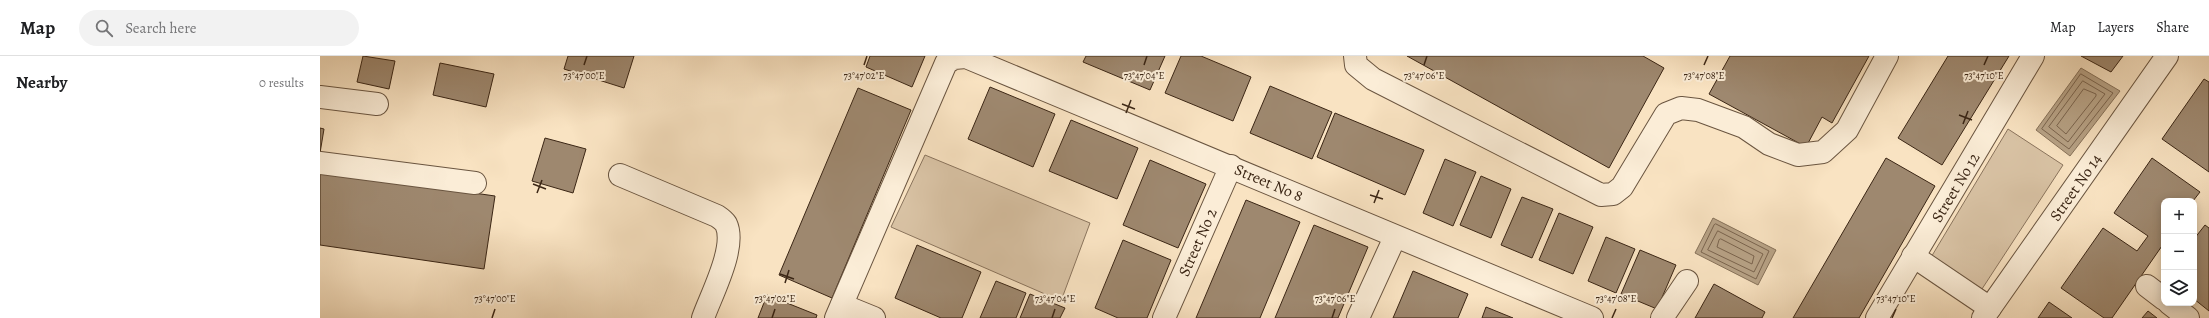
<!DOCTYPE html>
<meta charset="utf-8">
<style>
body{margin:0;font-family:Alegreya,serif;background:#f2f2f2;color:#202124}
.controls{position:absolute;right:12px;bottom:12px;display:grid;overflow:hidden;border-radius:8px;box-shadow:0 2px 10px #0003}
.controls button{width:36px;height:36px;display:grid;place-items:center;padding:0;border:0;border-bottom:1px solid #e0e0e0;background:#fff;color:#202124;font:20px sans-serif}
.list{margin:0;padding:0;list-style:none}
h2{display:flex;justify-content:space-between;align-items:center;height:52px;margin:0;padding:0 16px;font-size:17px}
h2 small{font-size:13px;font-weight:400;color:#757577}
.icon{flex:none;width:22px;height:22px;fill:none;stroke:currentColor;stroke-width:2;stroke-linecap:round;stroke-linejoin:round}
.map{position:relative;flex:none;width:1889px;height:262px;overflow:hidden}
header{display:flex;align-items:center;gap:24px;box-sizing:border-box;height:56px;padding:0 20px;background:#fff;border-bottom:1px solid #e0e0e0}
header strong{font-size:19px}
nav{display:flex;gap:22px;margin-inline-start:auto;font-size:14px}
.search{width:280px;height:36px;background:#f2f2f2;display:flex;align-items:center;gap:10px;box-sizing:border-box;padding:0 14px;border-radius:22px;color:#757577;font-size:15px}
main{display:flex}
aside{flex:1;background:#fff}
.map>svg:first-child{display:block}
.green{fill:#d9c3a5;stroke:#8a745d}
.water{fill:#b8a387;stroke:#867159}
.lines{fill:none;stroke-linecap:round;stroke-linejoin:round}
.shore{stroke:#7a644e;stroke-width:1}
.building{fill:#9e886f;stroke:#3b2615}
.minor-casing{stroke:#6a5540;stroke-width:24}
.minor{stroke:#fbedd7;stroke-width:22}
.ticks{fill:none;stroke:#3b2615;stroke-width:1.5}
.labels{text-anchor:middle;stroke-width:4;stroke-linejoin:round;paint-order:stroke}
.street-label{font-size:16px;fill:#3b2615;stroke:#fbedd7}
.ticks-label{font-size:10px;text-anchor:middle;fill:#3b2615;stroke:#fbedd7;stroke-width:4;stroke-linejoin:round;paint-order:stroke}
</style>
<header>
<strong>Map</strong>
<div class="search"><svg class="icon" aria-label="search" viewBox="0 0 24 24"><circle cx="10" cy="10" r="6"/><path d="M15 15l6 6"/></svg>Search here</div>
<nav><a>Map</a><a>Layers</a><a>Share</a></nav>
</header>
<main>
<aside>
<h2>Nearby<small>0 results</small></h2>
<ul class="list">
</ul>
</aside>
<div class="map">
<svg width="1889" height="262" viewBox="0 0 1889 262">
<rect width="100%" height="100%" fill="#f9e3c2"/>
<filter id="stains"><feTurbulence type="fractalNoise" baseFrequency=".005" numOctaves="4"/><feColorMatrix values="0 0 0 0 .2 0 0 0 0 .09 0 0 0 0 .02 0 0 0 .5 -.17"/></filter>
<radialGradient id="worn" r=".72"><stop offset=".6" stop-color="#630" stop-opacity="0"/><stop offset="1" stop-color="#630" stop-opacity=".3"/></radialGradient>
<g class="green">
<path d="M1688 73 1743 109 1660 236 1610 203Z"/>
<path d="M605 99 770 167 741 245 571 171Z"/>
</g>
<g class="water">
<path d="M1761 12 1800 35 1750 100 1716 74Z"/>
<path d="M1393 162 1456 194 1438 229 1375 197Z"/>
</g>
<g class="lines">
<g class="shore">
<path d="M1761 18 1793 37 1749 93 1722 73Z"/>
<path d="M1763 25 1785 38 1748 86 1729 71Z"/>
<path d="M1764 33 1776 38V40L1746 78 1737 70Z"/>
<path d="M1396 168 1449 195 1436 223 1381 196 1394 169Z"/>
<path d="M1398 175 1443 198 1434 216 1388 194Z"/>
<path d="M1401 183 1434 200 1432 208 1397 191 1399 184Z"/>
</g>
</g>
<g class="building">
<path d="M43 0 75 5 69 33 37 26Z"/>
<path d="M248 0H314L304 32 244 13Z"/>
<path d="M550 0H605L592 31 546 11Z"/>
<path d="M766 0H845L830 34 763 6Z"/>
<path d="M861 0H881L931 21 913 65 845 37Z"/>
<path d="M1087 0H1323L1344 12 1289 112Z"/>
<path d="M1410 0H1549L1512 67 1502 61 1486 91 1389 38Z"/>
<path d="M1628 0H1689L1622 109 1578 82Z"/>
<path d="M1761 0H1803L1791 16Z"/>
<path d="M120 7 174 18 166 51 113 39Z"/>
<path d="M1884 23 1889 26V116L1842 83Z"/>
<path d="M950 30 1012 56 992 103 930 77Z"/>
<path d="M670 31 735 58 713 111 648 83Z"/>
<path d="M538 32 591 54 512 242 459 219Z"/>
<path d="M1015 57 1104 94 1085 139 997 101Z"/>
<path d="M751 64 818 92 797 143 729 115Z"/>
<path d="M0 72 4 73 0 97Z"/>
<path d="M225 82 266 93 253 137 212 125Z"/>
<path d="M1566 102 1615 130 1539 262H1473Z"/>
<path d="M1832 102 1880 136 1873 145H1844V187L1792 262H1784L1741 232 1783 172 1817 195 1828 180 1794 157Z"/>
<path d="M1125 103 1156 116 1133 170 1103 157Z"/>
<path d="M830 104 886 128 858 192 803 169Z"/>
<path d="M0 115 175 140 164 213 0 189Z"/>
<path d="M1161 120 1191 133 1171 182 1140 169Z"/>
<path d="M1202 141 1233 153 1212 202 1181 189Z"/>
<path d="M926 144 980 166 940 262H876Z"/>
<path d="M1239 157 1273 171 1253 218 1219 204Z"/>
<path d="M994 169 1048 191 1018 262H955Z"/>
<path d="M1885 169 1889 172V255L1874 243V183Z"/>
<path d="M1286 181 1315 193 1296 237 1268 225Z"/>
<path d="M803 184 851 204 827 262H798L775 252Z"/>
<path d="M597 189 661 216 642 262H621L575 242Z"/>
<path d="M1320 194 1356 209 1337 253 1301 238Z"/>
<path d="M1093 215 1148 238 1138 262H1073Z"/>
<path d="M676 225 706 237 696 262H660Z"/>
<path d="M1394 228 1445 256 1442 262H1375Z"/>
<path d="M710 238 745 252 740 262H700Z"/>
<path d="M447 239 497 259 496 262H438Z"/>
<path d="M1729 246 1752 262H1718Z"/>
<path d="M1166 251 1193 262H1162Z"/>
<path d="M1828 255 1837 262H1822Z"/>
</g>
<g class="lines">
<defs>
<g id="minor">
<path d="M1035 0 1036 9 1053 23 1281 139 1293 138 1302 131 1346 58 1361 52 1378 54 1424 71 1449 88 1478 99 1503 96 1527 74 1567 0"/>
<path d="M0 41 57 48"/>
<path d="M0 107 155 127"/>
<path d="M300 119 397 160C400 162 404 165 406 168 417 191 391 239 383 262"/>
<path d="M1593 200 1670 252"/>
<path d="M1827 230 1844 243"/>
<path d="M1849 247 1868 262"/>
<path d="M522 249 554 262"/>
<path d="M516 262 626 7 634 2 646 1 1272 262"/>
<path d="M844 262 911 110"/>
<path d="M1038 262 1075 181"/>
<path d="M1342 262 1367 225"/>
<path d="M1557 262 1713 0"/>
<path d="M1663 262 1847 0"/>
</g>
</defs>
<use href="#minor" class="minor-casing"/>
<use href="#minor" class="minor"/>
</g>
<path class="ticks" d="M264 9 267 0M544 9 547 0M824 9 827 0M1104 9 1107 0M1384 9 1388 0M1664 9 1668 0M802 48 815 53M806 57 811 44M1639 59 1652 64M1643 68 1648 55M213 128 226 133M217 137 222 124M1050 139 1063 143M1054 147 1059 134M460 218 474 223M465 227 469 214M172 262 175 253M452 262 455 253M732 262 735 253M1012 262 1015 253M1292 262 1296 253M1572 262 1576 253"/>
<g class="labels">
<g class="street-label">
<text transform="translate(949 126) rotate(23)" y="6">Street No 8</text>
<text transform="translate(1635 131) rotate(-59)" y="6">Street No 12</text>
<text transform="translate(1755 131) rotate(-55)" y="6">Street No 14</text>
<text transform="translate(877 186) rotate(-66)" y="6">Street No 2</text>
</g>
</g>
<g class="ticks-label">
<text x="824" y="23">73°47'04"E</text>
<text x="1104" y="23">73°47'06"E</text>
<text x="1384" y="23">73°47'08"E</text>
<text x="264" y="23">73°47'00"E</text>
<text x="544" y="23">73°47'02"E</text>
<text x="1664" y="23">73°47'10"E</text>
<text x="175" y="246">73°47'00"E</text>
<text x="455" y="246">73°47'02"E</text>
<text x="735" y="246">73°47'04"E</text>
<text x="1015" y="246">73°47'06"E</text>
<text x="1296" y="246">73°47'08"E</text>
<text x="1576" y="246">73°47'10"E</text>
</g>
<rect width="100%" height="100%" filter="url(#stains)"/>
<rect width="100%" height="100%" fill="url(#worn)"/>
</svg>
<div class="controls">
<button>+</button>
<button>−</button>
<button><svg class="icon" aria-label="layers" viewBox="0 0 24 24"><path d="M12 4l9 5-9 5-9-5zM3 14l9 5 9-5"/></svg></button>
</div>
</div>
</main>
